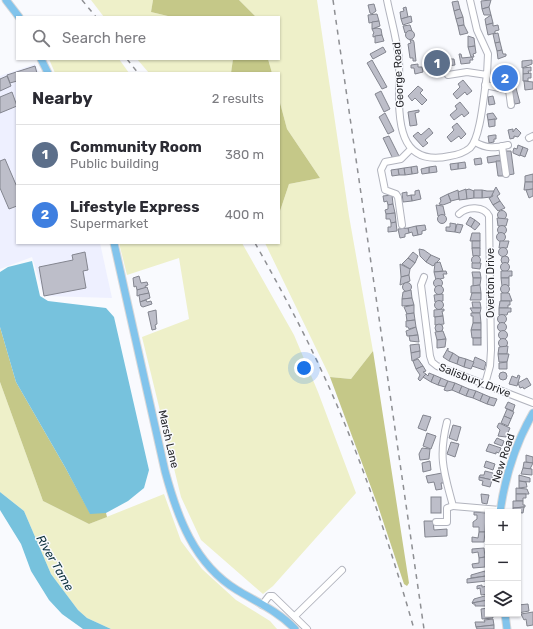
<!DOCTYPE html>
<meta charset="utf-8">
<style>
body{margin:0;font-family:Rubik,sans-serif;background:#f2f2f3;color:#2b2b33}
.controls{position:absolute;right:12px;bottom:12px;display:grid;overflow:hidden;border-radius:0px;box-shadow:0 1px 3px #0004}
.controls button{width:36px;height:36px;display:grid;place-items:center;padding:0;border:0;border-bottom:1px solid #e1e1e2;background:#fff;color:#2b2b33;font:20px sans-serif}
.you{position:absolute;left:304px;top:368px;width:14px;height:14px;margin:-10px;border:3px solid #fff;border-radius:50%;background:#1a73e8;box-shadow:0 0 0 6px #1a73e833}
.badge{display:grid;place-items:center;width:26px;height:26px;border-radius:50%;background:#b45309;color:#fff;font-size:13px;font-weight:700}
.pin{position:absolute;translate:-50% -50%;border:2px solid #fff;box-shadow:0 1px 4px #0006}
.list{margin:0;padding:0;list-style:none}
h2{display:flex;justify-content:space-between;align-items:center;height:52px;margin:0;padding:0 16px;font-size:17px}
h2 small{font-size:13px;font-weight:400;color:#7c7c81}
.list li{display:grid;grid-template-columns:26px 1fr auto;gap:12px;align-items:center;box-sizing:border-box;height:60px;padding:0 16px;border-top:1px solid #e1e1e2}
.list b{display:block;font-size:15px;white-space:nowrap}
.list p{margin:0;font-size:13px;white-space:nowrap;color:#7c7c81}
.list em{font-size:13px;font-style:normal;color:#7c7c81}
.icon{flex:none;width:22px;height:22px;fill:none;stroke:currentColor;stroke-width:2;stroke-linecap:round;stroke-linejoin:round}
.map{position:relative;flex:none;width:533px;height:629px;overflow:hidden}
.search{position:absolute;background:#fff;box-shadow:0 1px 3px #0004;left:16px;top:16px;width:264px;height:44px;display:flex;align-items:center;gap:10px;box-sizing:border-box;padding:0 14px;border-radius:0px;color:#7c7c81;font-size:15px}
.panel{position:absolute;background:#fff;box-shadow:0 1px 3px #0004;left:16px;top:72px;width:264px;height:172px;border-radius:0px}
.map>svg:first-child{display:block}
.built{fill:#eef0ff}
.green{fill:#eef0c9}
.forest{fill:#c5c888}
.water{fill:#77c2dd}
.building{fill:#bdbec9;stroke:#83858f}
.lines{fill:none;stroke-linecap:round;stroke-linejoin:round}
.minor-casing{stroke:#b2b4be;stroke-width:8}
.major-casing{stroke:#d8d8d9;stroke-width:9}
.minor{stroke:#fff;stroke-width:6}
.major{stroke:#82c4ec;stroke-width:7}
.rail{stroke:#8e8f93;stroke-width:1.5;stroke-dasharray:5 5;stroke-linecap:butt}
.labels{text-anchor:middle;stroke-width:3;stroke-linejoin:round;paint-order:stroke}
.street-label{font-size:11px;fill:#28292d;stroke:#f9fafe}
.water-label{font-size:12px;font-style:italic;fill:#092e39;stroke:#f9fafe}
</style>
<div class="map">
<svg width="533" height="629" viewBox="0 0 533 629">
<rect width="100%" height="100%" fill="#f9fafe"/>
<path class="built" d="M35 64 39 73H17V243H100L112 298 44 296 32 257 0 269V76Z"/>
<g class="green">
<path d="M91 0H153L151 12 172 17H104Z"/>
<path d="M239 0H317L349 216 373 351 351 379 330 377 265 243H279V214L289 184 320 178 287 129 279 99V73H272L268 59H279V17H256Z"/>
<path d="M49 59H119L129 73H55Z"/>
<path d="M137 59H233L231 73H149Z"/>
<path d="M119 243H242L294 335 318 392 356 493 273 586 263 594 201 540 181 497 142 337 189 319 179 258 127 275Z"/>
<path d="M0 382 43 501 89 524 164 494 181 541 202 569 236 600 270 621 277 629H111L87 618 78 610 51 574 24 511 0 492Z"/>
</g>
<g class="forest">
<path d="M153 0H239L256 17H172L151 12Z"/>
<path d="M233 59H268L272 73H231Z"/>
<path d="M279 99 287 129 320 178 289 184 279 214Z"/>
<path d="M0 327 16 382 65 467 90 513H106L107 517 89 524 43 501 0 382Z"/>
<path d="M373 351 409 583 407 586 404 584 378 506 330 377 351 379Z"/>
</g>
<g class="water">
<path d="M32 261 40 296 48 301 106 308 114 317 149 470 144 488 128 501 106 513 90 514 65 467 16 382 0 327V272L8 267Z"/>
<path d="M0 492 24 511 51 574 78 610 87 618 111 629H83L62 614 49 600 31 571 21 544 0 510Z"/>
</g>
<g class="building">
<path d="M491 0 489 7 482 9 481 1Z"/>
<path d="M458 1 460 9 454 11 452 2Z"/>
<path d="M374 4 376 11 372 14 370 13 368 5Z"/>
<path d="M406 7 408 17 401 19 400 12 404 11 403 8Z"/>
<path d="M489 7 491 15H484L482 9Z"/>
<path d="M460 9 463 17 456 19 454 11Z"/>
<path d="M377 14 379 21 369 23 368 15Z"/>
<path d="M491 15 493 23 486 25 485 19Z"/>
<path d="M411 16 412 22 403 25 401 19Z"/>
<path d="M463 17 464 25 458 26 456 19Z"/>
<path d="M379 21 380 26 372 29V22Z"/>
<path d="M493 23V26L498 25 499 30 495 31V33L488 35 486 25Z"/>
<path d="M410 25 412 31 405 33 403 26Z"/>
<path d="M464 25 468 33 460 35 458 26Z"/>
<path d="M377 28 381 29 382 35 373 37V34L374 33 372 29Z"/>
<circle cx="410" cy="35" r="4.5"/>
<path d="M498 33 500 42 495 43 493 34Z"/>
<path d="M382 35 384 41 375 43V36Z"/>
<path d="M468 36 474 38 475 46 468 47Z"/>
<path d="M410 40H413L414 42 416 61H413V58H410L408 44 411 43Z"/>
<path d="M500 42 502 50 497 51 495 43Z"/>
<path d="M475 46 476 53 473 54 474 57H471L468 47Z"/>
<path d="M383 47 386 52 373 59 370 54Z"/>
<path d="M502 50 503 54H506V56L498 59 497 51Z"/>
<path d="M459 54H461L462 58 472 57 473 60H470V63L461 64Z"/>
<path d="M435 56 436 60 444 59 445 65 431 67 429 57Z"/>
<path d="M447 56 450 59H454L455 65 448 66Z"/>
<path d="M372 60 387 87 382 89 367 63Z"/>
<path d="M532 60V64L522 68V61Z"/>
<path d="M418 64V67H422L423 72 415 74 414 68H411V65Z"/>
<path d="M35 66 37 73H17V81L10 83 7 75Z"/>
<path d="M531 67V71H528L529 74H523V68Z"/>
<path d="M505 72 506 75 510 74 512 84 509 85 508 81 500 82 498 73Z"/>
<path d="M531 73V78H528V81H523V74Z"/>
<path d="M7 76 11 86 0 91V79Z"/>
<path d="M463 80 472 91 467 95 465 92 457 99 453 94 460 87 458 84Z"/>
<path d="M524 81 533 82V89L525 90Z"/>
<path d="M418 86 423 90 420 93 427 100 422 105 415 98 412 101 408 96Z"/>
<path d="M516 88 520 103 515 104 511 90Z"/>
<path d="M381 91 390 109 384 112 375 94Z"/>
<path d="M12 92 17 106 0 113V97Z"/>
<path d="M493 96 495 104 489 105 488 97Z"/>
<path d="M460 102 469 113 464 117 462 114 454 120 450 115 457 109 455 106Z"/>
<path d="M419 110V112L415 113 417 125 410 126 408 112Z"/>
<path d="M385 113 394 131 388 134 379 117Z"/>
<path d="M493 113 497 119 488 120 487 114Z"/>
<path d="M495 119V126L489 127 488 120Z"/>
<path d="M457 123 466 134 461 139 459 136 451 142 447 137 454 130 452 127Z"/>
<path d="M429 128 433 133 425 140 428 143 423 147 413 136 418 132 421 135Z"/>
<path d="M516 128 521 133 518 137 514 136V138L510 139 508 130 513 129V132Z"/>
<path d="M494 135H496V139H494V142L489 143 488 136Z"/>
<path d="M389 136 399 156 393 159 383 138Z"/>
<path d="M518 145 523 147 520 156 513 153V151L514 148 517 149Z"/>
<path d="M523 147 528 149 525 157 520 155Z"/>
<path d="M506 151H511L514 174 508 175Z"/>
<path d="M500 155 501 161 488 163 487 157Z"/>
<path d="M481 158 482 164 475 165 474 159Z"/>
<path d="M5 159 17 187V206L9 209 0 188V161Z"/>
<path d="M496 161H501L503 176H498Z"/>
<path d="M465 162 466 168 458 169V163Z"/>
<path d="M458 163V169L451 170 450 164Z"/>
<path d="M417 166 418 173 412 174 411 167Z"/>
<path d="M436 166 437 172 429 173V167Z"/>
<path d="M411 167 412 174 405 175 404 168Z"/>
<path d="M429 167V173L422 174 421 169Z"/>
<path d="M404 168 405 175H399L398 169Z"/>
<path d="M398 169 399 175 392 176 391 170Z"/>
<path d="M533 174V182H525V176Z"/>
<path d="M525 182H533V189L524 190Z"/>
<path d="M496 187 500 194 497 196 500 201 493 205 489 198 493 196 492 194Z"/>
<path d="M466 189 467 199 459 200 458 192Z"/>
<path d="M469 189 474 191V198L467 199 466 190Z"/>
<path d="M533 189V196L529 198 526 190Z"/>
<path d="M419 190 421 199 412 201 411 195H415V191Z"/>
<path d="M458 190 459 199 451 201 448 194Z"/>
<path d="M482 190 487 191H494L491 197 482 198Z"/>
<path d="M482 190V198H474V190Z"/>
<path d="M407 192V196L411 195 412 201 403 202 402 193Z"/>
<path d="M448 194 451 202 443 205 439 204 441 201 440 198Z"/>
<path d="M392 195 393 204 388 205 387 201 384 202 383 196Z"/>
<path d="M500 201 505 208 498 211 493 205Z"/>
<path d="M393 204 395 213 386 214 385 210 388 209V205Z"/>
<path d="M436 205 443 206 445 215 438 216Z"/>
<circle cx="502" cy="215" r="4.5"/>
<path d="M395 213 396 222 391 223 390 219H386V214Z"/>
<circle cx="442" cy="219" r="4.5"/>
<path d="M470 217 475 220 471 227 466 224Z"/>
<path d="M497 218 508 219 506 226H498Z"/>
<path d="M475 220 480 224 475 230 471 227Z"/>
<path d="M396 222 397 231 388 232V227H391V223Z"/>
<path d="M450 223 456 224 455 232 446 231V227H450Z"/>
<path d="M457 224 463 225 460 233 455 232Z"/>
<path d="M425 225 426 230 422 231V234L418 235 416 226Z"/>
<circle cx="502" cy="230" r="4.5"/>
<path d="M416 226 418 235 413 236 412 232 409 233 408 228Z"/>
<path d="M408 228 409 233 405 234V237L400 238 398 229Z"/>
<circle cx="501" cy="237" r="4.5"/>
<path d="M472 233H480V241H470Z"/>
<rect x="472" y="241" width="8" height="7"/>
<path d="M500 241H509L507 248H499Z"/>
<circle cx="503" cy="252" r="4.5"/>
<path d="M472 248H480V256H473Z"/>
<path d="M419 249 424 250 431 255 426 262 420 256Z"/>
<path d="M85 252 88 270 83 271 86 288 44 296 39 267 73 260 72 255Z"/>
<path d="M413 252 418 256 415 263 408 258Z"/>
<path d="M431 255 440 259 433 266 426 262Z"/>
<circle cx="476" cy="260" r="4.5"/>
<circle cx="505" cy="260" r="4"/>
<path d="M408 258 415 263 410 269 402 264Z"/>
<path d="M440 262 443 271 434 272 435 263Z"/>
<circle cx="505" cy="267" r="4.5"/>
<path d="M472 263H481L480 269 472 268Z"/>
<path d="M400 264 410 269 409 275 401 277Z"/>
<path d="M446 271 447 274H443L444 278 436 280 434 272Z"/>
<path d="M501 271H512V276H509V278H501Z"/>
<path d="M472 272H480L481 278H473Z"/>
<path d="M409 275 410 281 400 285 401 277Z"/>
<path d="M139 276 141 283 147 282 148 285 145 286 146 288 137 290 136 286 134 287 133 278Z"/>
<path d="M473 278H481L480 285 473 286Z"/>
<path d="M501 278H509V286H502Z"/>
<circle cx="438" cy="283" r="4.5"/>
<circle cx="407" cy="287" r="4.5"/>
<circle cx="505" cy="289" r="4.5"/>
<path d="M480 285 481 293H471V286Z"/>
<circle cx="439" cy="290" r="4.5"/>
<path d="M147 287 149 293 137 296V290Z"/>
<path d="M411 290 412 298 402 299 403 292Z"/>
<path d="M149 293 150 298 140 302 139 295Z"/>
<path d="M472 293H481V300H470Z"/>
<path d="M501 293H509L512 301H501Z"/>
<path d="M443 294V301L435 302 434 295Z"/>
<path d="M412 298 414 305 402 306V299Z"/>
<path d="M146 300 147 302 151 301 152 304 143 307 141 306 140 302Z"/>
<circle cx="439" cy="305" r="4.5"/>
<path d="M500 301H510V305H508V308H499Z"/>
<path d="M472 302H480L481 308H473Z"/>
<path d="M414 305V313L407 314 404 307Z"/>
<path d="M470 308H481L480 313H473Z"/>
<path d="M499 308H511V312H508L507 315H499Z"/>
<path d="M444 309V311H442L443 316 434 317V310Z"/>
<path d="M156 310 157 324 155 325 156 329 152 330 148 312Z"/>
<path d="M414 313 415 320 407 321 406 314Z"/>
<path d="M471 313H480L481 323H473V316H471Z"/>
<circle cx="502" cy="319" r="4.5"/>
<path d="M443 316 444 324 435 325V317Z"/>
<path d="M415 320 416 327 409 329 408 327H406V321Z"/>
<circle cx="502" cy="327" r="4.5"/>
<path d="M473 323H481V330H471Z"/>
<circle cx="439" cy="328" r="4"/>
<path d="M416 327 418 335 407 336 406 331Z"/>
<path d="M471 330H481V338H472Z"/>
<circle cx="503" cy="335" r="4.5"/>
<path d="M443 331 446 339 437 340 435 332Z"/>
<path d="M418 335 419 342 410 341 409 336Z"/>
<rect x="473" y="338" width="8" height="7"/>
<circle cx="503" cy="343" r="4.5"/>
<path d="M446 339 445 347 437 348V340Z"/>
<path d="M419 344 420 351 411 353 410 345Z"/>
<path d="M508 346 507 354H498L499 347Z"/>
<path d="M448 348V351L453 353 449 361 443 357Z"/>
<path d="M420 351V357L412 361 411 353Z"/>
<path d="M453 353 459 357 457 364 449 361Z"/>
<path d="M498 354H509L507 362H499Z"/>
<path d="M459 357 466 359 464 367 457 364Z"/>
<path d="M475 357 484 361 486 363 484 370 472 366Z"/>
<path d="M418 359 423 366 416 369 413 361Z"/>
<path d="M466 359 474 362 471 369 464 367Z"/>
<path d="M507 362V369H499V363Z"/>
<path d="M423 366 426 371 423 372 426 374 420 381 418 379 420 375 416 369Z"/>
<circle cx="503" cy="376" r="4"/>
<path d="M429 373 434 375 431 382 423 377 426 374 428 376Z"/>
<path d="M434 375 441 378 438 385 431 382Z"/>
<path d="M518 375 520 376 517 386 509 384 512 376 517 378Z"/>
<path d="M441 378 448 381 445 387 438 385Z"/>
<path d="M527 378 531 385 524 389 523 387 520 388 518 383Z"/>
<path d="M448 381 455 383 452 390 447 391 444 390Z"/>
<path d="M455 383 462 386 459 393 452 390Z"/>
<path d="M462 386 469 389 466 396 459 393Z"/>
<path d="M469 389 476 391 473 398 466 396Z"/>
<path d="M476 391 483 394 480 401 473 398Z"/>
<path d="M483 394 490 397 487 404 480 401Z"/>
<path d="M490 397 497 399 494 406 487 404Z"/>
<path d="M508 402 515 405 513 411 505 408Z"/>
<path d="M507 409 514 412 511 419 504 416Z"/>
<path d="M423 415 431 417 426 431 418 428Z"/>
<path d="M504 416 511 419 508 426 501 423Z"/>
<path d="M499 423 510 428 506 437 498 436 500 430 497 427Z"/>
<path d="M453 425 461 427 457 441 449 438Z"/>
<path d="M427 433 436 436 431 449 423 446Z"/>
<path d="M497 438 504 441 502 446 494 443Z"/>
<path d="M451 442 459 444 455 457 447 454Z"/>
<path d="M489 444 501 448 499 453 496 452V454L486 451Z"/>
<path d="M422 448 430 449 429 459 420 460 419 454Z"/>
<path d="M526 455 533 457V463L526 462Z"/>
<path d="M430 461 431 470 423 472 422 463Z"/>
<path d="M486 461 495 464 493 470 484 467Z"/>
<path d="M524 462 533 463 530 469 523 468Z"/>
<path d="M523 468 532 469V475L521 474Z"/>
<path d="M485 471 493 473 492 480 479 477 480 475H484Z"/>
<path d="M442 473 444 483H441L442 489 436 490 434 482 428 483 426 476Z"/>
<path d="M519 475 530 478V482L519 481Z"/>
<path d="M479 477 492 480 490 487 482 485 483 481 479 480Z"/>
<path d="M519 481 526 482 527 487 519 488Z"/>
<path d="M516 488 527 489 529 494H516Z"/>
<path d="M481 494 489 495 487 504 482 503Z"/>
<path d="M516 494H526V498H523V501H516Z"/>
<rect x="431" y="497" width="10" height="16"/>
<path d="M513 501H523V505H525V507L513 508Z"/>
<path d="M524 507 523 513 513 512V508Z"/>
<path d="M474 512 486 513 485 532H479V527H473V522L477 519V515H474Z"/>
<path d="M424 521H433L434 530 447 529V536L425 537Z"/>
<path d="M479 532H485L484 542H472V537L478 538Z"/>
<path d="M484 548 485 557 479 558 478 552 472 553V549Z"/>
<path d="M485 557V567L473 568 472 564 479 563V558Z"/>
<path d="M485 571 486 576 471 578V575Z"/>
<path d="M486 576 487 581 467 583V579Z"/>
<path d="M482 585V587L488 586V594L481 595 480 588 477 589V586Z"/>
<path d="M488 595V600L472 603 474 599Z"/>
<path d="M488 600V606H475V604H473L472 603Z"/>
<path d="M528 604 529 611 518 613V605Z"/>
<path d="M488 608V614H492L493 618 482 619 481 609Z"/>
<path d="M533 612V625L527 626 526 619 524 620 521 614Z"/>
<path d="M493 619 494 625 476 627 475 622H485L484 620Z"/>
<path d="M494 625V629H477L476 627Z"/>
</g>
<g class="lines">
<defs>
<g id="minor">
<path d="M387 0C391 20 397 39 399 60 401 98 387 170 450 156 457 155 465 152 470 148 481 138 484 91 487 75"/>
<path d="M448 75 467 72 487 75 488 54 477 30 470 0"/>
<path d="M485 85 509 90 511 105"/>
<path d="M529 138 533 136"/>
<path d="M475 142C487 149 495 148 508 145"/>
<path d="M502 146 506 174"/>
<path d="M459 214C467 206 484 206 489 216L491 350 490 366 485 384"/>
<path d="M402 225 398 197 396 194 385 190 381 170 385 162 401 159 411 149"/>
<path d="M424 277 421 285 430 356 432 362 437 366 533 403"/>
<path d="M447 422C438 458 444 472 453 506L500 510"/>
<path d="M436 522H447V508L453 506"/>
<path d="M262 605 269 596H273L307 629"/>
<path d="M295 616 342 570"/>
</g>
<g id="major">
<path d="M6 0 19 17"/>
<path d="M41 59 48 73"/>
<path d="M114 243 165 471C177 516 194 564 237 590 257 602 279 612 295 629"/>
<path d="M500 512C505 477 515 444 533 413"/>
<path d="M505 614 507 629"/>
</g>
</defs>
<use href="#minor" class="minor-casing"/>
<use href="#major" class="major-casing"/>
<use href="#minor" class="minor"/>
<use href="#major" class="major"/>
<g class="rail">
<path d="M82 0 96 17"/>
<path d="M333 0 424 629"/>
<path d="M127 59 138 73"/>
<path d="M255 243C277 282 298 321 317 361 358 447 388 538 414 629"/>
</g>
</g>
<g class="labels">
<g class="street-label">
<text transform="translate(398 75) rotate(-93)" y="4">George Road</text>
<text transform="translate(490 283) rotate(-90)" y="4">Overton Drive</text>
<text transform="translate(475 380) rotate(21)" y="4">Salisbury Drive</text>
<text transform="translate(169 439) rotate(77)" y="4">Marsh Lane</text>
<text transform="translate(503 458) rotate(-72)" y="4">New Road</text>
</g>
<g class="water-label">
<text transform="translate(55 563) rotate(60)" y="4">River Tame</text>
</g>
</g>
</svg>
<div class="controls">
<button>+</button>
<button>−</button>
<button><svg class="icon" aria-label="layers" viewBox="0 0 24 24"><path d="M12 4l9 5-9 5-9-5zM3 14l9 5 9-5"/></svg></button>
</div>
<div class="you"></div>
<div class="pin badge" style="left:437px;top:63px;background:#5c6f8a">1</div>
<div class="pin badge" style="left:505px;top:78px;background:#3f7fe0">2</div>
<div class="search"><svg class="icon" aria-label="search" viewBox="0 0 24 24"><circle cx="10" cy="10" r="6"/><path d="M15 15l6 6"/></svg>Search here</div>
<section class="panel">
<h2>Nearby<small>2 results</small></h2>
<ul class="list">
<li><span class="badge" style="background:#5c6f8a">1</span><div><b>Community Room</b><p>Public building</p></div><em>380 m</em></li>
<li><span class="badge" style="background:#3f7fe0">2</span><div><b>Lifestyle Express</b><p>Supermarket</p></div><em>400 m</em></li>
</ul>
</section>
</div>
